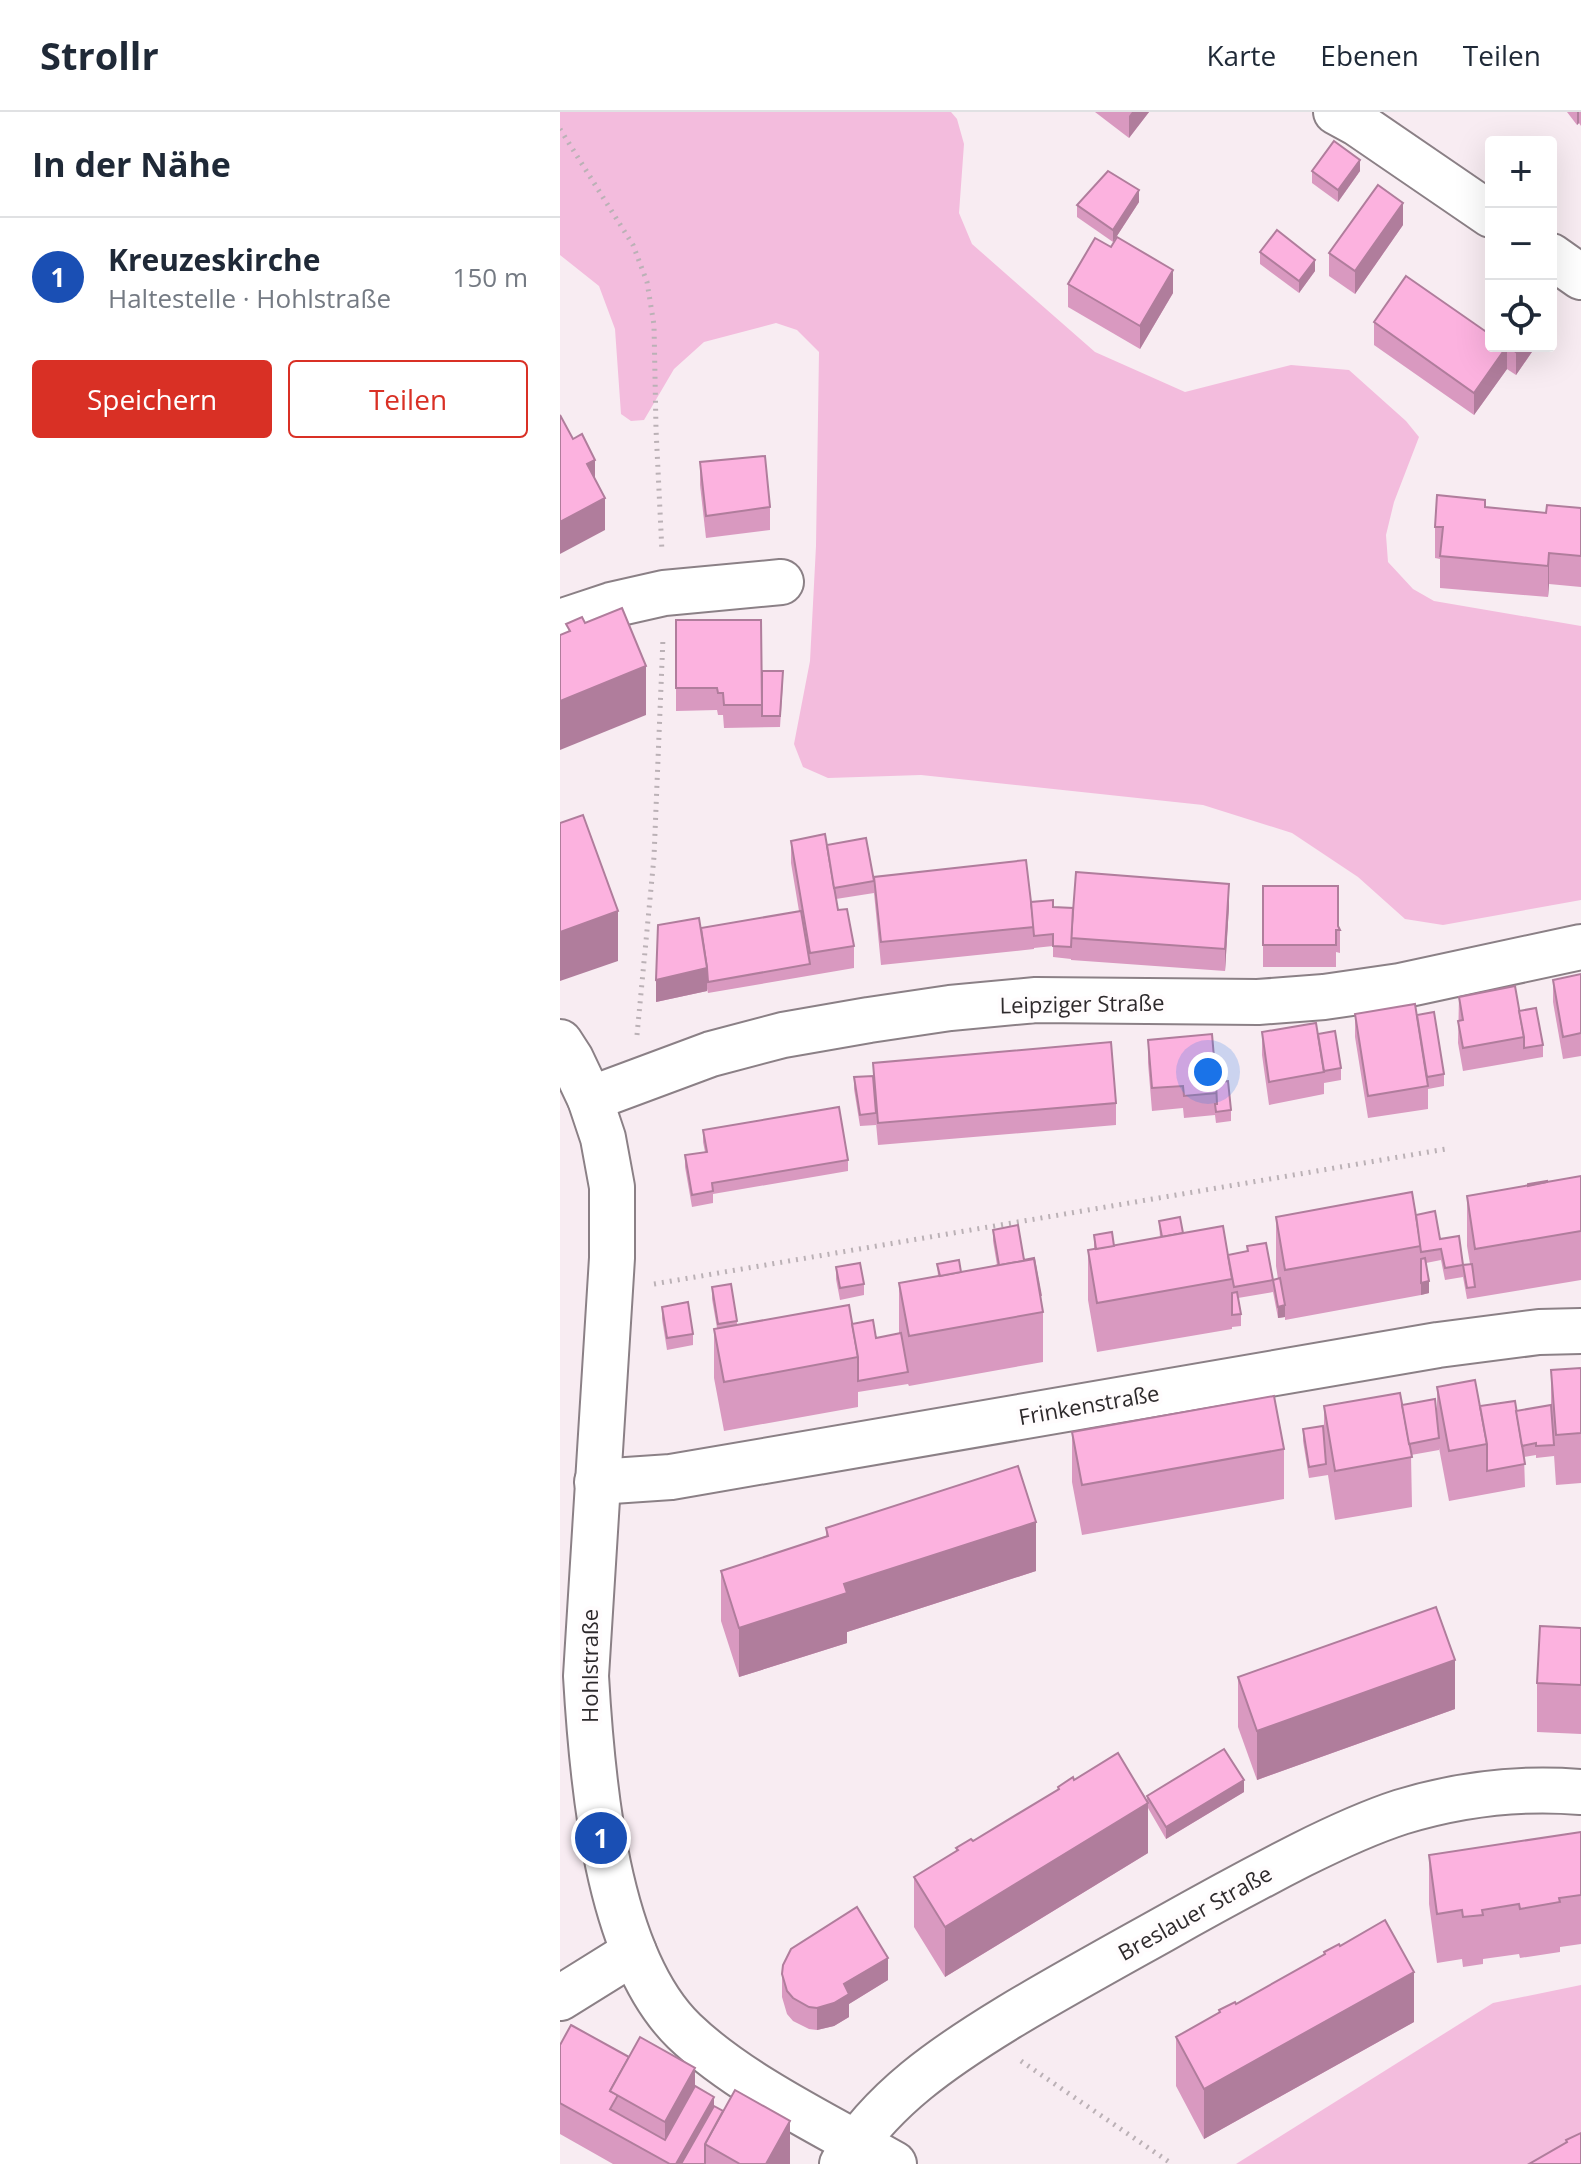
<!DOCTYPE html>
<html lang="de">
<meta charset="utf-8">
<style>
body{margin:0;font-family:"Open Sans",sans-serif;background:#f6f6f7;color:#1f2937}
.controls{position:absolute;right:24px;top:24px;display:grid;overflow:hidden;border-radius:8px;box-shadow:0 8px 32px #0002}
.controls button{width:72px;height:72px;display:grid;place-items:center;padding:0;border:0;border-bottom:2px solid #e0e1e3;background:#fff;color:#1f2937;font:40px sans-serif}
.you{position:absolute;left:648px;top:960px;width:28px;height:28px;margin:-20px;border:6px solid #fff;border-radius:50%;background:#1a73e8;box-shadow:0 0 0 12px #1a73e833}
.badge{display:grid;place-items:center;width:52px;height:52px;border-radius:50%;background:#d93025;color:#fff;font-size:26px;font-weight:700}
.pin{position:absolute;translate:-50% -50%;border:4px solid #fff;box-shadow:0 2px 8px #0006}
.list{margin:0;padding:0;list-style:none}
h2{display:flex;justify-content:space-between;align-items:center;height:104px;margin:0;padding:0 32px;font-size:34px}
h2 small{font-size:26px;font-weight:400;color:#747a83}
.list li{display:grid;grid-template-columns:52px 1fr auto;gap:24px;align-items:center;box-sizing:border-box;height:120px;padding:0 32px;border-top:2px solid #e0e1e3}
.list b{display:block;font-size:30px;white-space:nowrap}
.list p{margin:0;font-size:26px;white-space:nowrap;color:#747a83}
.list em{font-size:26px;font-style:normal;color:#747a83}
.actions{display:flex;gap:16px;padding:24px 32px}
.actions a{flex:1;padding:18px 0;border:2px solid #d93025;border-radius:8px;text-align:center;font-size:28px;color:#d93025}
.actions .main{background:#d93025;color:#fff}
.icon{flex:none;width:44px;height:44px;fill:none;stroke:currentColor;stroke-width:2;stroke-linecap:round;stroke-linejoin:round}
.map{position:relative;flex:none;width:1021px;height:2052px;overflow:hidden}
header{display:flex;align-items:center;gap:48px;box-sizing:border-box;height:112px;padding:0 40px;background:#fff;border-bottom:2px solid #e0e1e3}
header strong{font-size:38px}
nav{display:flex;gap:44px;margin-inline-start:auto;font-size:28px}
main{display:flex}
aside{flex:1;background:#fff}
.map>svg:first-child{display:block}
.green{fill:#f3bcdd}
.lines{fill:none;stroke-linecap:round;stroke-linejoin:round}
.minor-casing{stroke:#8b8086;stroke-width:48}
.path{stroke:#bbb1b6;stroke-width:5;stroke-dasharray:2 6;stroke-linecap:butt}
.minor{stroke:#fff;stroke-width:44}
.wall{fill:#d999c0}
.shaded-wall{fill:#b07d9c}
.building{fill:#fcb2df;stroke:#b07d9c;stroke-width:2}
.labels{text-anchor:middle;stroke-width:8;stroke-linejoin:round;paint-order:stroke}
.street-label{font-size:22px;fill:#2e2a2c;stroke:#fffcfd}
</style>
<header>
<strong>Strollr</strong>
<nav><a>Karte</a><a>Ebenen</a><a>Teilen</a></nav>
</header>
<main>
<aside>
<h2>In der Nähe<small></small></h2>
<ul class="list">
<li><span class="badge" style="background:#1a4fb4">1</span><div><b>Kreuzeskirche</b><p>Haltestelle · Hohlstraße</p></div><em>150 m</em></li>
</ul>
<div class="actions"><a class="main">Speichern</a><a>Teilen</a></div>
</aside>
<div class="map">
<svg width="1021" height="2052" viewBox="0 0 1021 2052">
<rect width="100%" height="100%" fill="#f8ecf2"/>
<g class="green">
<path d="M0 0H391L397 7 404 32 399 101 412 132 535 240 625 280 731 253 789 258 846 309 859 325 834 390 826 423 828 450 853 477 874 489 1021 514V788L883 813 845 807 798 765 732 721 643 693 361 663 268 666 243 655 234 632 250 549 256 434 259 240 237 218 216 211 144 230 114 257 84 308 71 309 61 302 55 217 39 174 0 143Z"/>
<path d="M1021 1873V2034L988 2052H676L933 1891Z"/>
</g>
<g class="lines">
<defs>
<g id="minor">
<path d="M776 0 798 12 931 103"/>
<path d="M991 144 1021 165"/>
<path d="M0 510 51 493 104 481 221 470"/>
<path d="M0 930 11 947 30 987 43 1026 52 1075V1146L26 1564C32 1668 46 1843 124 1919 179 1972 267 2014 334 2052"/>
<path d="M30 987 151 942 223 923 309 908 390 896 476 888 698 890 764 885 840 874 1021 835"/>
<path d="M37 1370 111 1365 878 1233 979 1220 1021 1219"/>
<path d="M0 1886 74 1840"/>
<path d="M282 2052C321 1987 385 1944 449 1905 499 1875 550 1847 602 1818 648 1792 694 1767 741 1743 773 1727 807 1711 841 1700 900 1682 960 1675 1021 1680"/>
</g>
</defs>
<use href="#minor" class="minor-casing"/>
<g class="path">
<path d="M0 17 73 133 87 170 94 213 96 317 102 440"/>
<path d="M77 923 94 745 103 526"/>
<path d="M94 1172 886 1037"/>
<path d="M461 1949 612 2052"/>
</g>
<use href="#minor" class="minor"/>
</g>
<g class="wall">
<path d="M535 0H589L569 26Z"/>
<path d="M1007 0H1021V14L1019 11 1017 13Z"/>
<path d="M752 59H800L778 90 752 71Z"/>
<path d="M579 90 553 130 517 105V93Z"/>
<path d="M843 113 795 182 769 164V141Z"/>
<path d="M700 140 755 159 739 181 700 152Z"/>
<path d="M508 172 613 181 580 237 508 195Z"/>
<path d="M814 210 931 234H976L956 263 947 257 914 303 814 233Z"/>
<path d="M140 350 210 395V418L146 426 140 373Z"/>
<path d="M925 395 986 401 1021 396V475L989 472 988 485 880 476V447L875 446V415Z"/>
<path d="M116 508 202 570H223L220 615 164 616 163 603H158L157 598 116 599Z"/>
<path d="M231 729 267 733 314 768 471 790 493 795 513 796 669 794 665 859 511 848V847L493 845V834L474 836V837L321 853 314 781 276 787 278 798 294 834V856L148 881 147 877V879L96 890 141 816 239 799 231 751Z"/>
<path d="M703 774 778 814 780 818V841L776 840V855H703Z"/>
<path d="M1021 862V944L1003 947 993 890V868Z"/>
<path d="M899 885 959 899 983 933V945L903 959 898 931Z"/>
<path d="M795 902 857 903 884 962V974L868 977V997L808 1006 795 925Z"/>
<path d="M702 920 758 922 781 956V968L764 971V982L709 993 702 943Z"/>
<path d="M588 928 656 970 671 998V1009L656 1011 655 1003 624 1006 623 996 592 999 588 951Z"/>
<path d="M313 951 556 991V1013L318 1033 316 1011V1013L300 1014 294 977V965L313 964Z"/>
<path d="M143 1018 288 1048V1059L153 1082V1091L132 1095 125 1055V1043L145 1040 143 1030Z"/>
<path d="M1021 1064V1168L907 1187 903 1165 885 1168 881 1148 866 1151 869 1181 861 1183 725 1208V1205L718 1206 713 1180 678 1186 681 1202V1214L672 1215V1217L537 1240 528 1188V1138L534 1137V1123L554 1134 600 1126 599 1109 668 1143 687 1139V1134L713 1168 718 1167 716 1154V1105L856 1103 880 1127 903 1153 910 1152 907 1134V1084Z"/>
<path d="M433 1118 464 1148 483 1200V1250L349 1274 348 1272 298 1280V1295L164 1319 154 1266V1217L157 1216 152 1187V1175L177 1209V1213L292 1212 316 1226 339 1222V1171L378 1164 377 1152 401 1160 437 1153 433 1129Z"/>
<path d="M276 1155 304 1172V1183L280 1188 276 1167Z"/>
<path d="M102 1195 133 1222V1233L107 1238 102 1207Z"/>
<path d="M1021 1256V1371L996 1373 994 1343V1344L976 1346V1343L964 1345 965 1375 889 1389 879 1336V1338L851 1343 852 1395 775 1408 768 1363 749 1366 743 1329V1317L764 1327V1294L842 1293 877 1309V1275L920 1294 956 1299 991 1296V1258Z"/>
<path d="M512 1320 724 1337V1387L522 1423 512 1370Z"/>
<path d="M266 1416 476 1459 287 1520V1531L179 1565 161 1509V1459L266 1425Z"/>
<path d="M1021 1516V1622L977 1620V1571Z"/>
<path d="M678 1565 895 1597 697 1668 678 1615Z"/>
<path d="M514 1668 587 1690V1684L684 1680 606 1727 588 1696V1741L385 1865 354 1815V1765L396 1739V1736L413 1729 498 1678V1675Z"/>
<path d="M1021 1720V1832L1000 1835V1840L960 1846 959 1842 923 1847V1852L903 1855 902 1847 877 1851 869 1792V1743Z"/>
<path d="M764 1840 854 1910 644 2027 616 1974V1925L659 1901V1898L676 1892 764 1843Z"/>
<path d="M222 1862 328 1868 289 1892V1905L274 1914 257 1918 249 1917 233 1909 227 1902 222 1885Z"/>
<path d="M0 1933 69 1945 135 1974 154 1994 230 2052H53L0 2022Z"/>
</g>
<g class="shaded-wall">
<path d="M572 0H589L569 26V4Z"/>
<path d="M1017 0H1019V11L1017 13Z"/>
<path d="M800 48V59L778 90V78Z"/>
<path d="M579 78V90L553 130V118Z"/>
<path d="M843 91V113L795 182V159Z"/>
<path d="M755 148V159L739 181V169Z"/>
<path d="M613 158V181L580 237V214Z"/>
<path d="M993 187V209L991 213V190Z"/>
<path d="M947 234V257L914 303V281Z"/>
<path d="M960 234H976L956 263V240Z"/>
<path d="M35 348V380L27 352Z"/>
<path d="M45 386V418L0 442V410Z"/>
<path d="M989 441V472L988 485V454Z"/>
<path d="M86 554V603L0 638V589Z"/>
<path d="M669 772V794L665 859V837Z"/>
<path d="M58 799V849L0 869V820Z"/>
<path d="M147 856V879L96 890V868Z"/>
<path d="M869 1169V1181L861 1183V1171Z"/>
<path d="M725 1193V1205L718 1206V1195Z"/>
<path d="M476 1410V1459L287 1520V1531L179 1565V1516L284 1472Z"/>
<path d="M895 1548V1597L697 1668V1619Z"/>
<path d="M684 1668V1680L606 1727V1715Z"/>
<path d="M588 1691V1741L385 1865V1815Z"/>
<path d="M328 1846V1868L289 1892V1905L274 1914 257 1918V1896L284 1872Z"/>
<path d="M854 1860V1910L644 2027V1977Z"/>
<path d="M135 1956V2006L105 2049V2010Z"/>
<path d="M154 1985V2016L134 2052H116Z"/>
<path d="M230 2009V2052H206Z"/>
</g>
<g class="building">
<path d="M774 29 800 48 778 78 752 59Z"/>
<path d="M548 59 579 78 553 118 517 93Z"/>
<path d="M818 73 843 91 795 159 769 141Z"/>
<path d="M717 118 755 148 739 169 700 140Z"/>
<path d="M557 125 613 158 580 214 508 172 535 126 551 135Z"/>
<path d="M846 164 925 219 931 211V234H960L956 240 947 234 914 281 814 210Z"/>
<path d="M0 303 13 327 22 322 35 348 27 352 45 386 0 410Z"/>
<path d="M205 344 210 395 146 404 140 350Z"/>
<path d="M877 383 925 388V395L986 401 987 393 1021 396V444L989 441 988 454 880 444 883 415H875Z"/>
<path d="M62 496 86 554 0 589V523L10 519 6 512 22 505 25 511Z"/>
<path d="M116 508H201L202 593H164L163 581H158L157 576H116Z"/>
<path d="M202 559H223L220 604H202Z"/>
<path d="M23 703 58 799 0 820V711Z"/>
<path d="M265 722 278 798 287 797 294 834 250 841 231 729Z"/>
<path d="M306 726 314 769 274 776 267 733Z"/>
<path d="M466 748 474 815 321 830 314 765Z"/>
<path d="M516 760 669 772 665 837 511 826Z"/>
<path d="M703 774H778V814L780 818H776V833H703Z"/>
<path d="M493 788V795L513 796 511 835 493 834V822L474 824 471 790Z"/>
<path d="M241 799 250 852 148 870 147 856 141 816Z"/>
<path d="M139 806 147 856 96 868 98 813Z"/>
<path d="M1021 862V921L1003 925 993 868Z"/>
<path d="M955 874 964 925 903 936 898 909 903 908 899 885Z"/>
<path d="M855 892 868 974 808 984 795 902Z"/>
<path d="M976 896 983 933 964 936V925L959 899Z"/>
<path d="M874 900 884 962 867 965 857 903Z"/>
<path d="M756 911 764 960 709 970 702 920Z"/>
<path d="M775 919 781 956 764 959 758 922Z"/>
<path d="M652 922 657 981 624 984 623 974 592 976 588 928Z"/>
<path d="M551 930 556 991 318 1011 313 951Z"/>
<path d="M313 964 316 1001 300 1003 294 965Z"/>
<path d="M668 969 671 998 656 1000 655 992H657L656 970Z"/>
<path d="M279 995 288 1048 152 1071 153 1079 132 1083 125 1043 147 1040 143 1018Z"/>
<path d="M1021 1064V1119L915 1137 907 1084Z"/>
<path d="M987 1069V1070L968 1074V1072Z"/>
<path d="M852 1080 861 1134 725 1158 716 1105Z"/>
<path d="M875 1099 880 1127 899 1124 903 1153 885 1156 881 1137 861 1140 856 1103Z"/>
<path d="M620 1105 623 1121 602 1125 599 1109Z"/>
<path d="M458 1113 464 1148 474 1146 481 1184 474 1147 435 1154 439 1153 433 1118Z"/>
<path d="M663 1114 672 1167 537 1191 528 1138Z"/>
<path d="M552 1120 554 1134 536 1137 534 1123Z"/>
<path d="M706 1131 713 1168 674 1175 668 1143 688 1139 687 1134Z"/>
<path d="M865 1146 869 1169 861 1171V1147Z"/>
<path d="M474 1147 483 1200 349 1224 339 1171Z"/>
<path d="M399 1148 401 1160 380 1164 377 1152Z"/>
<path d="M300 1151 304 1172 280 1176 276 1155Z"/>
<path d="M912 1152 915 1175 907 1176 903 1153Z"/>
<path d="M720 1166 725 1193 718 1195 713 1168Z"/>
<path d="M171 1172 177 1209 158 1212 152 1175Z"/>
<path d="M677 1180 681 1202 672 1203V1181Z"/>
<path d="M128 1190 133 1222 107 1226 102 1195Z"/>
<path d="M289 1193 298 1245 164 1270 154 1217Z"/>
<path d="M313 1208 316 1226 341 1221 348 1260 298 1269V1245L292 1212Z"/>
<path d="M1021 1256V1321L996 1323 991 1258Z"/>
<path d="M915 1268 927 1332 889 1339 877 1275Z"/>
<path d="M840 1281 852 1345 775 1359 764 1294Z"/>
<path d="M714 1284 724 1337 522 1373 512 1320Z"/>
<path d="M875 1287 879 1326 849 1332 842 1293Z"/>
<path d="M955 1289 965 1352 927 1359V1332L920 1294Z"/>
<path d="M991 1293 994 1333 976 1334V1331L962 1334 956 1299Z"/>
<path d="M763 1314 766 1352 749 1355 743 1317Z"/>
<path d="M458 1354 476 1410 284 1472 287 1481 179 1516 161 1459 268 1424 266 1416Z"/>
<path d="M876 1495 895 1548 697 1619 678 1565Z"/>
<path d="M980 1514 1021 1516V1573L977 1571Z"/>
<path d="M664 1637 684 1668 606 1715 587 1684Z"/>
<path d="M558 1641 588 1691 385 1815 354 1765 398 1738 396 1736 411 1727 413 1729 499 1677 498 1675 513 1665 514 1668Z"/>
<path d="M1021 1720V1783L999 1786 1000 1790 960 1797 959 1792 922 1798 923 1803 903 1805 902 1798 877 1802 869 1743Z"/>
<path d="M297 1795 328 1846 284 1872 289 1882 274 1891 257 1896 249 1895 233 1886 227 1879 222 1862 223 1853 231 1837Z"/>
<path d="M825 1808 854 1860 644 1977 616 1925 660 1900 659 1898 675 1890 676 1892 765 1842 764 1840 779 1832 780 1834Z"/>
<path d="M11 1913 69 1945 50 1979 58 1983 50 1997 105 2028 135 1974 154 1985 116 2052H110L0 1991V1933Z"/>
<path d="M80 1925 135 1956 105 2010 50 1979Z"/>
<path d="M175 1978 230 2009 206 2052H180L145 2032Z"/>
<path d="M154 1994 163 1999 145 2032V2052H121Z"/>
<path d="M1021 2021V2052H969L1007 2030 1006 2028Z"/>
</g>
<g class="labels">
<g class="street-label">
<text transform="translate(522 892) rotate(-1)" y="8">Leipziger Straße</text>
<text transform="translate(529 1293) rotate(-10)" y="8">Frinkenstraße</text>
<text transform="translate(30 1554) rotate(-90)" y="8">Hohlstraße</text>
<text transform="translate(635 1801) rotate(-29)" y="8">Breslauer Straße</text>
</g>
</g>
</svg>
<div class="controls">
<button>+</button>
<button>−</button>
<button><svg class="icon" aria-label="locate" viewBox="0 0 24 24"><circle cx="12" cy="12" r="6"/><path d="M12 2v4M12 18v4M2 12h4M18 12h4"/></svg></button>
</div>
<div class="you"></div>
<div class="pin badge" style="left:41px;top:1726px;background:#1a4fb4">1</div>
</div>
</main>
